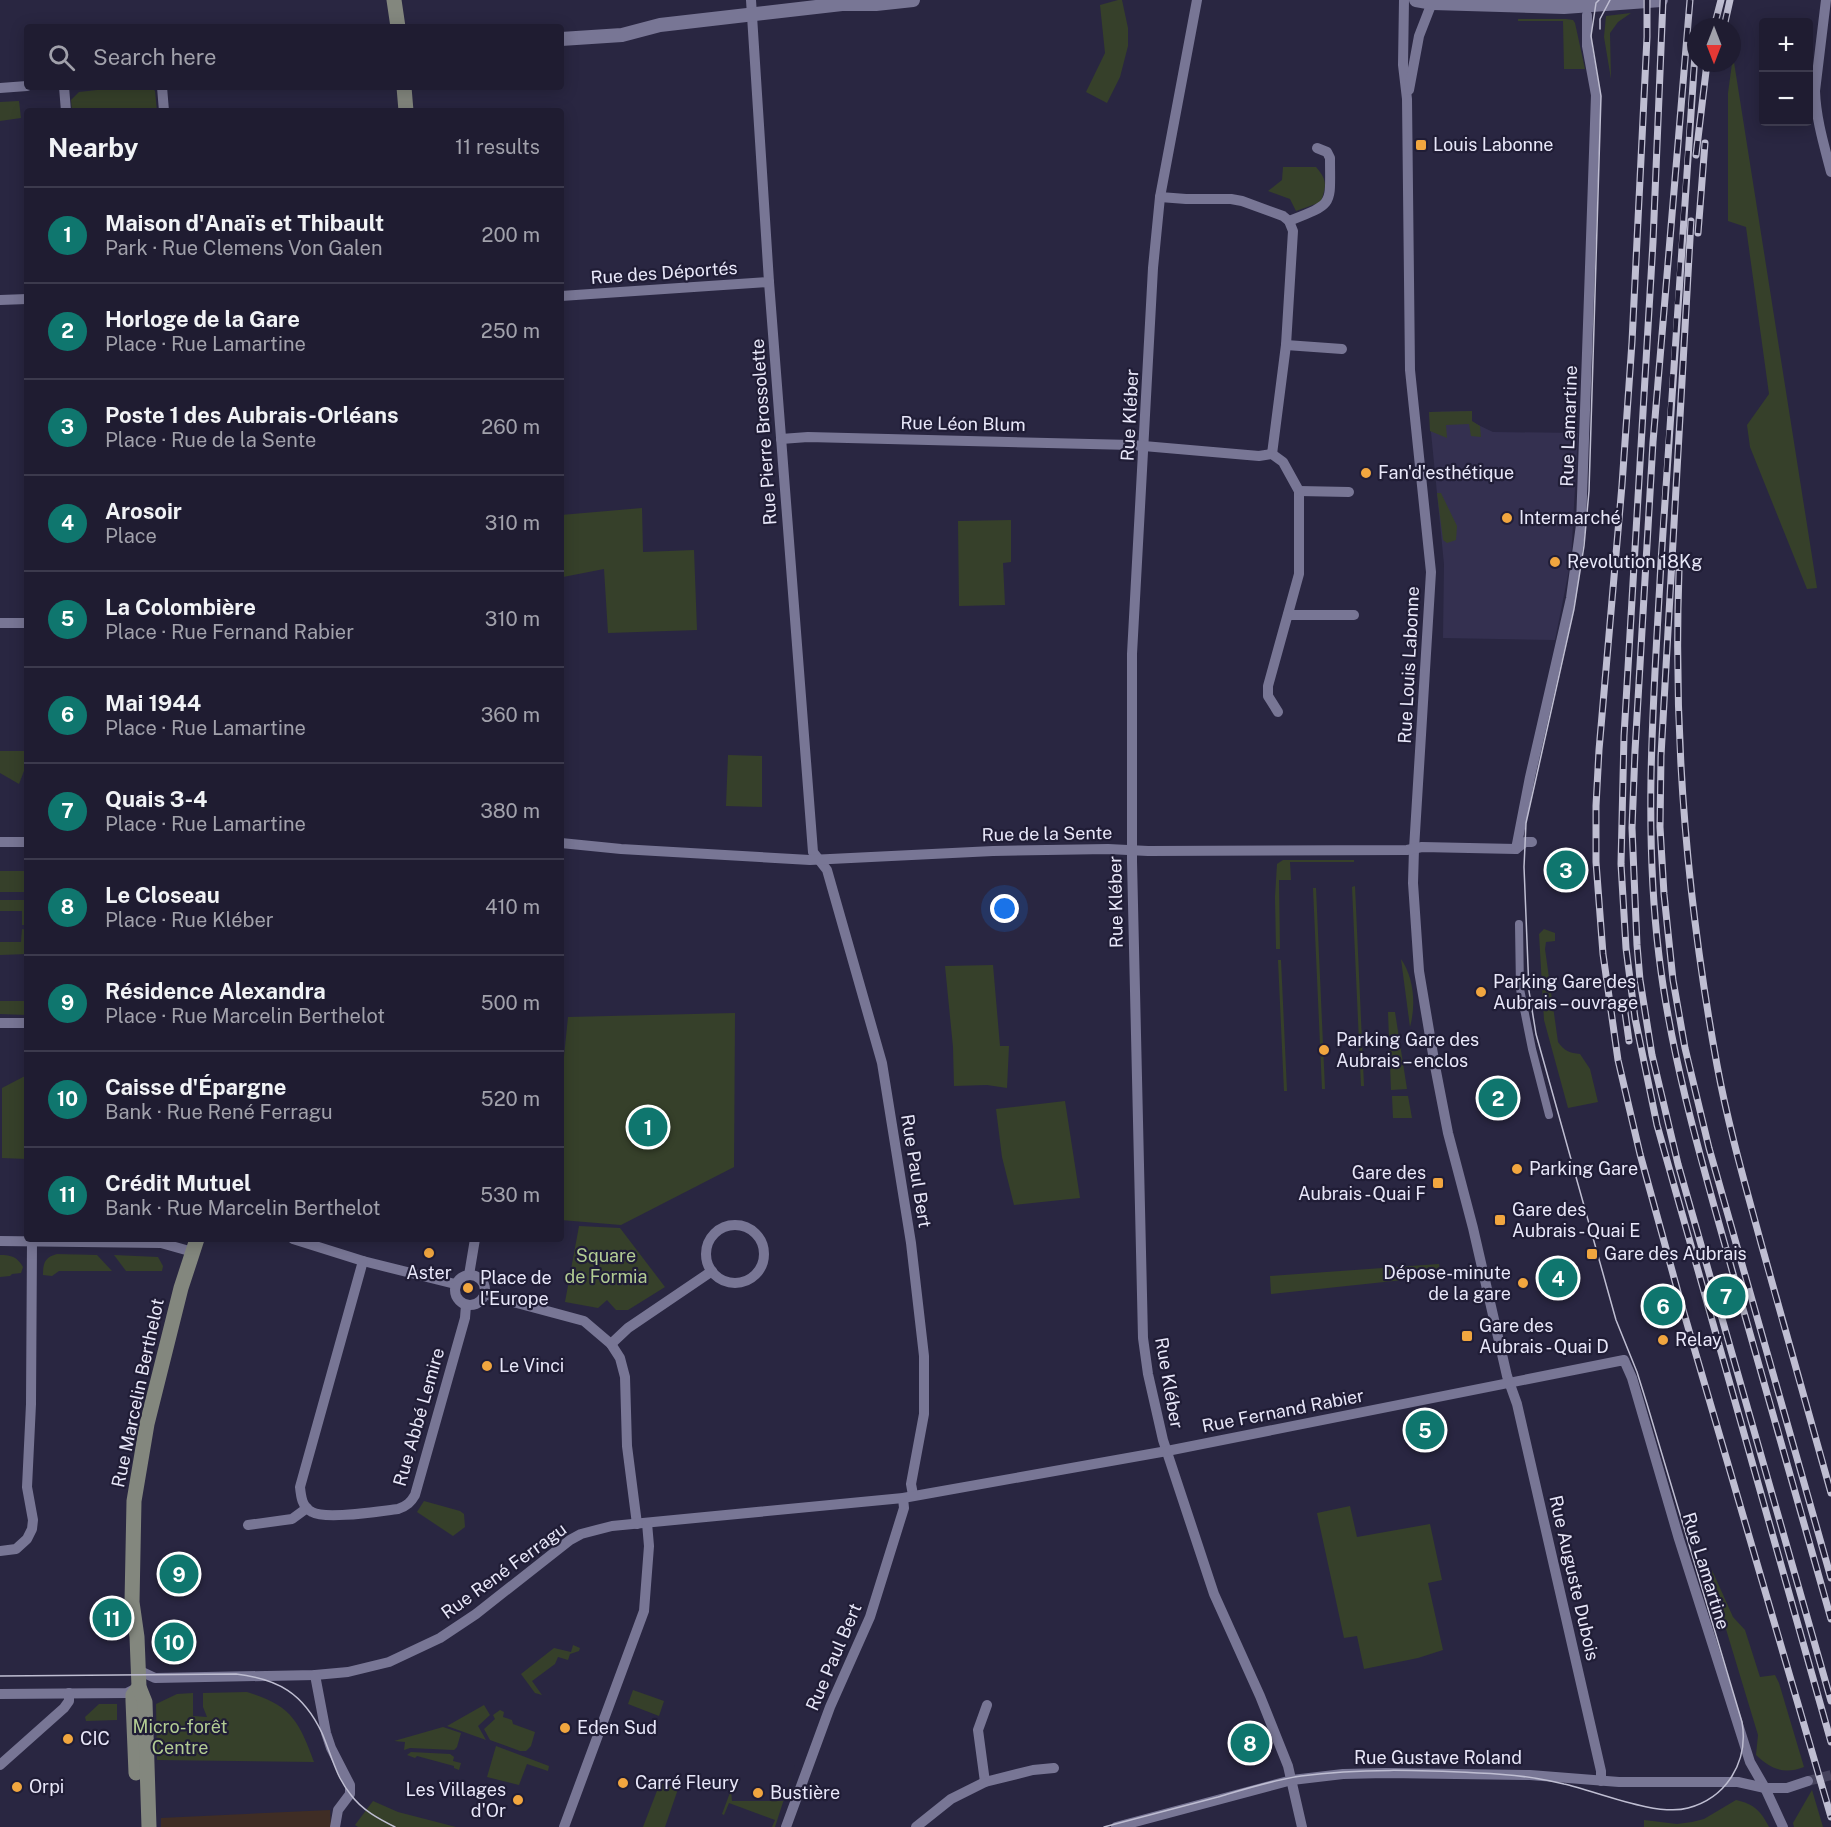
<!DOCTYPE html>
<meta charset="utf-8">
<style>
body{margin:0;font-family:"Public Sans",sans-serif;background:#2c293d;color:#f1f3f6}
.controls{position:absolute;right:18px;top:18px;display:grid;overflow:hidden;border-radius:6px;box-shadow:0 3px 15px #0003}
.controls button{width:54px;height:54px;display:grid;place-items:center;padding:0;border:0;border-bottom:2px solid #3c3a4d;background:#1f1c31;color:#f1f3f6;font:30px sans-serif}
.compass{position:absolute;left:1687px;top:18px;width:54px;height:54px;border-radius:50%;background:#1f1c31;box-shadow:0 3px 15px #0003;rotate:180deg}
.you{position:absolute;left:1005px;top:909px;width:21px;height:21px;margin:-15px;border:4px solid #fff;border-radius:50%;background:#1a73e8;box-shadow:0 0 0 9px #1a73e833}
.badge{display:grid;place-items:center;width:39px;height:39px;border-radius:50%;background:#0f766e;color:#fff;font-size:20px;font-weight:700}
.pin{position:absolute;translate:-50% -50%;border:3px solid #fff;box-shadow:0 2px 6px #0006}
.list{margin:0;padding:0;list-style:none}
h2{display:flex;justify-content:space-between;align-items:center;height:78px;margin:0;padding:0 24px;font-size:26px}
h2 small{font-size:20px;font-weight:400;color:#a1a1ab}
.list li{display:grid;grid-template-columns:39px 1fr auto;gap:18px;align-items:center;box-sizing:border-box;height:96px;padding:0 24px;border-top:2px solid #3c3a4d}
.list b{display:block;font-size:22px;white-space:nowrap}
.list p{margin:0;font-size:20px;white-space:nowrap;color:#a1a1ab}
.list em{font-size:20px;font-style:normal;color:#a1a1ab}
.icon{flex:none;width:33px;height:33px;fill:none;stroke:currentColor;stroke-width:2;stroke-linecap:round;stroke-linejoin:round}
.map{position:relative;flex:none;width:1831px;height:1827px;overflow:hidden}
.search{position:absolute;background:#1f1c31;box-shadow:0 3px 15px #0003;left:24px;top:24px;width:540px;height:66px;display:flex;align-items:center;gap:15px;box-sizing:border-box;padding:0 21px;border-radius:6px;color:#a1a1ab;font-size:22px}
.panel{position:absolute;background:#1f1c31;box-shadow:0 3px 15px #0003;left:24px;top:108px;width:540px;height:1134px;border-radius:6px}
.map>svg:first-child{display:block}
.built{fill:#343050}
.education{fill:#3f2d25}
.green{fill:#36402a}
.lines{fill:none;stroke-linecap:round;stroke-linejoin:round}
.minor-tunnel{stroke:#46435d;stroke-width:10;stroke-dasharray:10 5;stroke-linecap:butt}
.pedestrian{stroke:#787695;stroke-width:8}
.minor{stroke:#787695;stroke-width:10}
.tertiary{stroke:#787695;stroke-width:14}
.secondary{stroke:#83877e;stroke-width:15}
.tram{stroke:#bfbed2;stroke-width:1.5}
.rail-casing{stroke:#bfbed2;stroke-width:7}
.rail{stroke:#201d36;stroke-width:4.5;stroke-dasharray:14;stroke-linecap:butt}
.poi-dot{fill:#f1a63f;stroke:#201d36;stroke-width:2}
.labels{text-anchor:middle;stroke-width:4.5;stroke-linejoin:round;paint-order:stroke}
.poi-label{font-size:18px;fill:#e8e7f9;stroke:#201d36;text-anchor:start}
.street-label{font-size:18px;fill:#e8e7f9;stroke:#201d36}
.park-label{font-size:18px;fill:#b2cc93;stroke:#201d36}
</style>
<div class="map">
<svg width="1831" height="1827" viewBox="0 0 1831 1827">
<rect width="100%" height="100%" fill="#292641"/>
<path class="built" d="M1472 411V422L1493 432 1578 433 1571 560 1555 640 1443 638 1444 564 1429 412Z"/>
<path class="education" d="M330 1810 331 1827H161V1818Z"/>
<g class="green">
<path d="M1118 0H1122L1128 28V46L1120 77 1107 103 1086 92 1105 53 1100 5Z"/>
<path d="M1631 13 1618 22 1610 33 1611 79 1604 37 1606 16Z"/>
<path d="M1518 19H1566L1573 20 1575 23 1585 69H1564L1563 21H1518Z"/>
<path d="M1733 56 1817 588 1807 589 1750 447 1747 425 1769 394 1746 227 1728 221V93Z"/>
<path d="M123 87H151L155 91 157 111H72L71 100 79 92Z"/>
<path d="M19 101 21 118 0 121V102Z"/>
<path d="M1283 167H1316C1328 181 1326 185 1321 202L1296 211 1290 199 1268 191 1282 180Z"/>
<path d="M1472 411V421L1480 426 1481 437 1471 436 1469 424 1446 425 1447 438 1430 431 1429 412Z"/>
<path d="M1437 493H1441L1457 526 1456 540 1447 543 1443 540Z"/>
<path d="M642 508 643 552 694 550 697 630 608 633 604 569 563 577 561 571V515Z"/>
<path d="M1011 520V562L1003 563 1005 605 959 606 958 521Z"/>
<path d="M0 751H27V763L19 784 0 773Z"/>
<path d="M728 755 762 756V807L726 806Z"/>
<path d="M1283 860H1354V862H1290L1291 880H1279L1280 949H1276L1275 897 1277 864Z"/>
<rect x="0" y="871" width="27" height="21"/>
<path d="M1355 886 1364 1086H1361L1352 887Z"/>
<path d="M1313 888H1316L1325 1089H1322Z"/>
<path d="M0 900H27V925H22V911H0Z"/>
<path d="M22 929 27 930V954L0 955V942H21Z"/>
<path d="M1544 929 1555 933V941L1546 942 1545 949 1558 1042C1564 1051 1570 1053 1580 1054L1590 1069 1598 1102 1568 1108 1544 1020 1539 934Z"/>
<path d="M1401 959C1414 978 1416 1005 1410 1027Z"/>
<path d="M1278 960H1281L1287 1091H1284Z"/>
<path d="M993 965 1000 1046H1009L1007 1088 987 1085 954 1086 953 1047 945 966Z"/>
<path d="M27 995V1015L0 1014V1001H26Z"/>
<path d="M1388 1012H1395L1407 1089 1391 1090Z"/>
<path d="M735 1013 734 1167 621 1225 561 1220V1086L568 1017Z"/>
<path d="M25 1076H27V1159L2 1158V1088Z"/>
<path d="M1392 1096H1408L1412 1118H1393Z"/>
<path d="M1065 1101 1080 1198 1014 1205 1002 1157 996 1109Z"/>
<path d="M579 1226 620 1228 665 1287 628 1310H616L607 1300 598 1308 565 1302Z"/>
<path d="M57 1254 97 1255 112 1271H59L52 1276 43 1275C43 1263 45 1257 57 1254Z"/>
<path d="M0 1255C12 1255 17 1257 23 1267L21 1273 12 1274 10 1276 0 1277Z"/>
<path d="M114 1255 158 1257 163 1266 162 1271H126Z"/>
<path d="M1439 1264 1441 1276 1271 1294 1270 1276Z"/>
<path d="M424 1501 460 1511 464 1514 465 1527 453 1536 417 1512Z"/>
<path d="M1350 1506 1357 1537 1430 1524 1442 1580 1428 1583 1443 1650 1418 1658 1364 1669 1357 1636 1344 1638 1317 1513Z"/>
<path d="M1712 1570 1733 1617 1745 1630 1760 1677 1775 1675 1779 1683 1804 1767C1784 1775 1771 1769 1756 1755L1758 1735 1709 1573Z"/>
<path d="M573 1645 580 1648 579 1651 570 1654 568 1660 558 1657 555 1664 532 1681 542 1695 535 1693 521 1674 554 1648 571 1652Z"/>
<path d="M633 1690 664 1701 659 1716 628 1704Z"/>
<path d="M247 1692C291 1705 299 1721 314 1762L157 1760 156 1704 177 1694 193 1693V1716L207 1717 203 1707V1693Z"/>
<path d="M99 1704H117V1720L86 1721 85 1717Z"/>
<path d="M484 1705 490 1715 478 1726 486 1740 447 1726Z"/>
<path d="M500 1710 504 1712 503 1717 512 1720 513 1724 535 1732 531 1746 526 1751H520L490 1740 484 1729 495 1719 493 1715Z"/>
<path d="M443 1727 461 1733 457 1747 454 1750 410 1748 404 1750 405 1742 394 1741Z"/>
<path d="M496 1746 549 1766 548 1771 527 1764 519 1785 487 1777Z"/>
<path d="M411 1752 450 1754 454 1757 453 1761 461 1763 459 1770 454 1768V1766L417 1756 415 1758 407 1755Z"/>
<path d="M795 1765 775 1827H772L775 1820 729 1803 724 1815 722 1814 731 1790 732 1801H783Z"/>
<path d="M660 1783 678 1789 665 1827H643Z"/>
<path d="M1812 1790 1823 1827H1794L1793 1823Z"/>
<path d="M1736 1800C1754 1804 1761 1811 1769 1827H1644V1820L1677 1824 1692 1822 1704 1819Z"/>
<path d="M373 1801 398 1812 456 1827H358L355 1825Z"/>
</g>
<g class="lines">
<path class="minor-tunnel" d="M1808 1781 1831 1775"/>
<path class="pedestrian" d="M1519 924 1520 989 1532 1049 1549 1115"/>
<g class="minor">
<path d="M751 0 769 282 813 852 827 870 882 1063 911 1243 924 1356V1414L911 1484 913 1495"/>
<path d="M1197 0 1160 197 1153 268 1132 654V861L1143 1338 1148 1374 1163 1440 1214 1594 1260 1696 1288 1766 1302 1827"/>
<path d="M1404 0 1403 65 1407 99 1410 370 1431 572 1414 849 1413 883 1419 971 1435 1066 1448 1133 1473 1228 1507 1376 1517 1404 1601 1771V1781"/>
<path d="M1826 0 1815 91C1816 119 1824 145 1831 172"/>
<path d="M64 87 66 111"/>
<path d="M162 87 164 111"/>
<path d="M0 88 27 86"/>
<path d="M1409 90 1419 36 1433 0"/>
<path d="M1160 197 1186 199H1231L1242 201 1283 216 1289 221 1293 231 1286 345 1272 454"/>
<path d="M1289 221C1335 203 1330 206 1330 158L1327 152 1317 148"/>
<path d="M561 296 769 282"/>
<path d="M0 300 27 299"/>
<path d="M1286 345 1342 349"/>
<path d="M781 439 808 437 1132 445 1259 456 1272 454 1283 462 1299 491V574L1268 686V696L1278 712"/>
<path d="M1299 491 1349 492"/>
<path d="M1288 615H1354"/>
<path d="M0 623H27"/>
<path d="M0 842H27"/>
<path d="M561 843 621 849 810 860 993 851 1108 849 1148 851 1407 850 1422 847 1516 849 1525 842H1532"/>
<path d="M1516 849 1530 777 1571 598 1581 525 1596 95 1587 46V15"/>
<path d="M0 1023H27"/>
<circle cx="735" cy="1254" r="29"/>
<path d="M293 1239 363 1261 455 1284"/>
<path d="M0 1241 161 1243 193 1252"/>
<path d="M363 1261 300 1487C301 1497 302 1507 312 1512 326 1520 380 1511 398 1509 407 1506 411 1502 415 1495L465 1318 466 1305"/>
<circle cx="470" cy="1290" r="15"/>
<path d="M469 1275 475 1239"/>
<path d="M484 1294 584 1321 611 1344 620 1358 625 1377 627 1446 637 1524"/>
<path d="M611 1344 628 1328 712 1271"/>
<path d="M248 1525 292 1519 307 1508"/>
<path d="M0 1551 16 1549 27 1539 32 1529 33 1520 27 1487 31 1404 32 1241"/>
<path d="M138 1670 155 1678 315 1675 348 1672 389 1662 440 1638 476 1614 570 1540 581 1534 612 1526 903 1498 1167 1451 1624 1360 1632 1378 1679 1539 1750 1762 1765 1788 1783 1827"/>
<path d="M315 1675 326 1733 331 1748 350 1785V1794L338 1810 335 1827"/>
<path d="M0 1694 127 1693 139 1687"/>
<path d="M987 1705 978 1730 985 1782 1033 1770 1054 1768"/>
<path d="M0 1765 64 1708 69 1701V1693"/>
<path d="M564 1827 644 1611 649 1546 647 1523"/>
<path d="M786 1827 830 1707 870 1617 904 1508 903 1498"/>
<path d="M916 1827 951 1799 985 1782"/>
<path d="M1116 1827 1292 1780 1343 1774 1386 1773 1530 1775 1619 1782H1738L1765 1788H1787L1808 1781"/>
</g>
<g class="tertiary">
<path d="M1416 0 1433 3 1564 7 1661 0"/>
<path d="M561 39 622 35 660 25 842 4H876L913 0"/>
</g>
<g class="secondary">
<path d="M394 0 398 27"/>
<path d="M404 87 406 111"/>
<path d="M136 1773 133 1701V1695L139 1687"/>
<path d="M149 1827 145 1702 139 1687 137 1637 132 1602 134 1501 147 1424 181 1288 197 1239"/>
</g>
<g class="tram">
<path d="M1600 29V19L1610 0"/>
<path d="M0 1676 236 1674C278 1679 303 1693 322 1733 331 1754 336 1777 351 1795 362 1810 379 1819 395 1827"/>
<path d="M1104 1827C1142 1817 1180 1807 1218 1797 1245 1789 1273 1780 1301 1776 1360 1768 1420 1770 1478 1773 1507 1774 1536 1777 1564 1784 1596 1791 1657 1817 1688 1808 1726 1798 1749 1762 1742 1722L1647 1404 1637 1372 1616 1320 1536 1034 1529 991 1524 867 1526 823 1574 609 1584 546 1589 491 1601 96 1591 36 1596 3 1599 0"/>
</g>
<defs>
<g id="rail">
<path d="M1647 0V37L1632 342 1622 485 1599 750 1596 806V862L1603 954 1618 1060 1640 1154 1681 1303 1831 1817"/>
<path d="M1663 0 1653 242 1624 736 1621 864 1626 948 1635 1018 1657 1125 1831 1742"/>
<path d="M1690 0 1653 442 1635 751 1632 828 1637 945 1640 980 1652 1055 1678 1164 1831 1701"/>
<path d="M1714 27 1721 0"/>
<path d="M1724 27 1730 0"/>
<path d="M1696 39C1683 214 1671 388 1661 562 1654 694 1643 825 1659 956 1672 1063 1703 1166 1732 1270 1765 1386 1798 1502 1831 1619"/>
<path d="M1696 155 1707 63"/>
<path d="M1691 221 1661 756 1660 827 1664 894 1673 980 1685 1048 1709 1148 1831 1578"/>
<path d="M1698 233 1705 143"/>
<path d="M1679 571C1673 737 1687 901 1717 1065 1728 1125 1745 1184 1761 1243 1784 1327 1808 1410 1831 1493"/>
<path d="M1625 1012 1629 1041"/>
</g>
</defs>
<use href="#rail" class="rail-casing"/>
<use href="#rail" class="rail"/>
</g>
<g class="poi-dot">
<rect x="1415" y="139" width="12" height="12" rx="3"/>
<circle cx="1366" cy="473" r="6"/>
<circle cx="1507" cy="518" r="6"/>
<circle cx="1555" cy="562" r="6"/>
<circle cx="1481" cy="992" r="6"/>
<circle cx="1324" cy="1050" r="6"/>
<circle cx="1517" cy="1169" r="6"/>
<rect x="1432" y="1177" width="12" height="12" rx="3"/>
<rect x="1494" y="1214" width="12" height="12" rx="3"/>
<circle cx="429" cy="1253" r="6"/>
<rect x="1586" y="1248" width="12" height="12" rx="3"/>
<circle cx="1523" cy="1283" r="6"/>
<circle cx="468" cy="1288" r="6"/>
<rect x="1461" y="1330" width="12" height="12" rx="3"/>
<circle cx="1663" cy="1340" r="6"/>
<circle cx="487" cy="1366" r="6"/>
<circle cx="565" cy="1728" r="6"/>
<circle cx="68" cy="1739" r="6"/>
<circle cx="623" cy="1783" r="6"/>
<circle cx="17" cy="1787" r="6"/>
<circle cx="758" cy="1793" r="6"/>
<circle cx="518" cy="1800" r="6"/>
</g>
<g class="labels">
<g class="poi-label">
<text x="1433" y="151">Louis Labonne</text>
<text x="1378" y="479">Fan'd'esthétique</text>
<text x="1519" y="524">Intermarché</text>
<text x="1567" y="568">Revolution 18Kg</text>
<text x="1493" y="988">Parking Gare des<tspan x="1493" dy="21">Aubrais – ouvrage</tspan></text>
<text x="1336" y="1046">Parking Gare des<tspan x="1336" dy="21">Aubrais – enclos</tspan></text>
<text x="1529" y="1175">Parking Gare</text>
<text x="1426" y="1179" text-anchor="end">Gare des<tspan x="1426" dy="21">Aubrais - Quai F</tspan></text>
<text x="1512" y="1216">Gare des<tspan x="1512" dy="21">Aubrais - Quai E</tspan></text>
<text x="1604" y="1260">Gare des Aubrais</text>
<text x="429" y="1279" text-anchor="middle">Aster</text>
<text x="1511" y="1279" text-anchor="end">Dépose-minute<tspan x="1511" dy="21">de la gare</tspan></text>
<text x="480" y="1284">Place de<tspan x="480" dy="21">l'Europe</tspan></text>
<text x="1479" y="1332">Gare des<tspan x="1479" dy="21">Aubrais - Quai D</tspan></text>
<text x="1675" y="1346">Relay</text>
<text x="499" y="1372">Le Vinci</text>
<text x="577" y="1734">Eden Sud</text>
<text x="80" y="1745">CIC</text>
<text x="635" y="1789">Carré Fleury</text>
<text x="29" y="1793">Orpi</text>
<text x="506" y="1796" text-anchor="end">Les Villages<tspan x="506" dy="21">d'Or</tspan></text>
<text x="770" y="1799">Bustière</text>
</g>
<g class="street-label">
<text transform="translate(664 273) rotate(-4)" y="6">Rue des Déportés</text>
<text transform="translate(1130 415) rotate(-87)" y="6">Rue Kléber</text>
<text transform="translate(963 424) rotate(1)" y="6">Rue Léon Blum</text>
<text transform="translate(1569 426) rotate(-88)" y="6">Rue Lamartine</text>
<text transform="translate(764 432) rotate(-94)" y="6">Rue Pierre Brossolette</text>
<text transform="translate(1409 665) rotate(-87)" y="6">Rue Louis Labonne</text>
<text transform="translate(1047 834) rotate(-1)" y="6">Rue de la Sente</text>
<text transform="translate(1116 902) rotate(-91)" y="6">Rue Kléber</text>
<text transform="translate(916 1171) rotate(81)" y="6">Rue Paul Bert</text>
<text transform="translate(1169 1383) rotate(80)" y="6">Rue Kléber</text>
<text transform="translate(138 1393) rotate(-78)" y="6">Rue Marcelin Berthelot</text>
<text transform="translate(1283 1411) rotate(-11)" y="6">Rue Fernand Rabier</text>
<text transform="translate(419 1417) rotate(-74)" y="6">Rue Abbé Lemire</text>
<text transform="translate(504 1571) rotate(-36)" y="6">Rue René Ferragu</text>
<text transform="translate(1706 1571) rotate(73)" y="6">Rue Lamartine</text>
<text transform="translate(1574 1578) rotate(77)" y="6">Rue Auguste Dubois</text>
<text transform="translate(834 1657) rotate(-67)" y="6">Rue Paul Bert</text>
<text x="1438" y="1764">Rue Gustave Roland</text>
</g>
<g class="park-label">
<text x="606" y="1262">Square<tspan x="606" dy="21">de Formia</tspan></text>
<text x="180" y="1733">Micro-forêt<tspan x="180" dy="21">Centre</tspan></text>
</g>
</g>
</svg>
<div class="controls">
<button>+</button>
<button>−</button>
</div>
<svg class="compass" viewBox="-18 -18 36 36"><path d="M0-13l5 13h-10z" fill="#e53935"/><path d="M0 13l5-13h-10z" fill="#a1a1ab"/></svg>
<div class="you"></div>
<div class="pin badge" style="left:648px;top:1127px">1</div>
<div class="pin badge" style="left:1498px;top:1098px">2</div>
<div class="pin badge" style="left:1566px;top:870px">3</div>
<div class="pin badge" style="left:1558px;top:1278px">4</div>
<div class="pin badge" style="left:1425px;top:1430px">5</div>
<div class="pin badge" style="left:1663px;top:1306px">6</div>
<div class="pin badge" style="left:1726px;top:1296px">7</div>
<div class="pin badge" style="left:1250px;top:1743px">8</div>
<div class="pin badge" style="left:179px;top:1574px">9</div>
<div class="pin badge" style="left:174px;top:1642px">10</div>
<div class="pin badge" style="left:112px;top:1618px">11</div>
<div class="search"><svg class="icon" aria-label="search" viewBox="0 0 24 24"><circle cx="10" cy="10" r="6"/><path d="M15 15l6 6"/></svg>Search here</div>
<section class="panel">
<h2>Nearby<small>11 results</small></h2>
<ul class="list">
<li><span class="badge">1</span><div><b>Maison d'Anaïs et Thibault</b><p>Park · Rue Clemens Von Galen</p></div><em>200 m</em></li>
<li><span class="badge">2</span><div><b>Horloge de la Gare</b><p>Place · Rue Lamartine</p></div><em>250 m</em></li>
<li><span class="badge">3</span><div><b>Poste 1 des Aubrais-Orléans</b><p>Place · Rue de la Sente</p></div><em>260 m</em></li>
<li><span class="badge">4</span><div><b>Arosoir</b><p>Place</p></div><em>310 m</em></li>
<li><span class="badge">5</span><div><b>La Colombière</b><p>Place · Rue Fernand Rabier</p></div><em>310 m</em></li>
<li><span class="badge">6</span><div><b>Mai 1944</b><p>Place · Rue Lamartine</p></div><em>360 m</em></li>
<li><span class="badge">7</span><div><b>Quais 3-4</b><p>Place · Rue Lamartine</p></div><em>380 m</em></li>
<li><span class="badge">8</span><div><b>Le Closeau</b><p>Place · Rue Kléber</p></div><em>410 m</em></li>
<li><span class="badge">9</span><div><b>Résidence Alexandra</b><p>Place · Rue Marcelin Berthelot</p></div><em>500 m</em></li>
<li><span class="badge">10</span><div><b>Caisse d'Épargne</b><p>Bank · Rue René Ferragu</p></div><em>520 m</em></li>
<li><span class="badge">11</span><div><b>Crédit Mutuel</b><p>Bank · Rue Marcelin Berthelot</p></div><em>530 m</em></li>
</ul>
</section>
</div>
